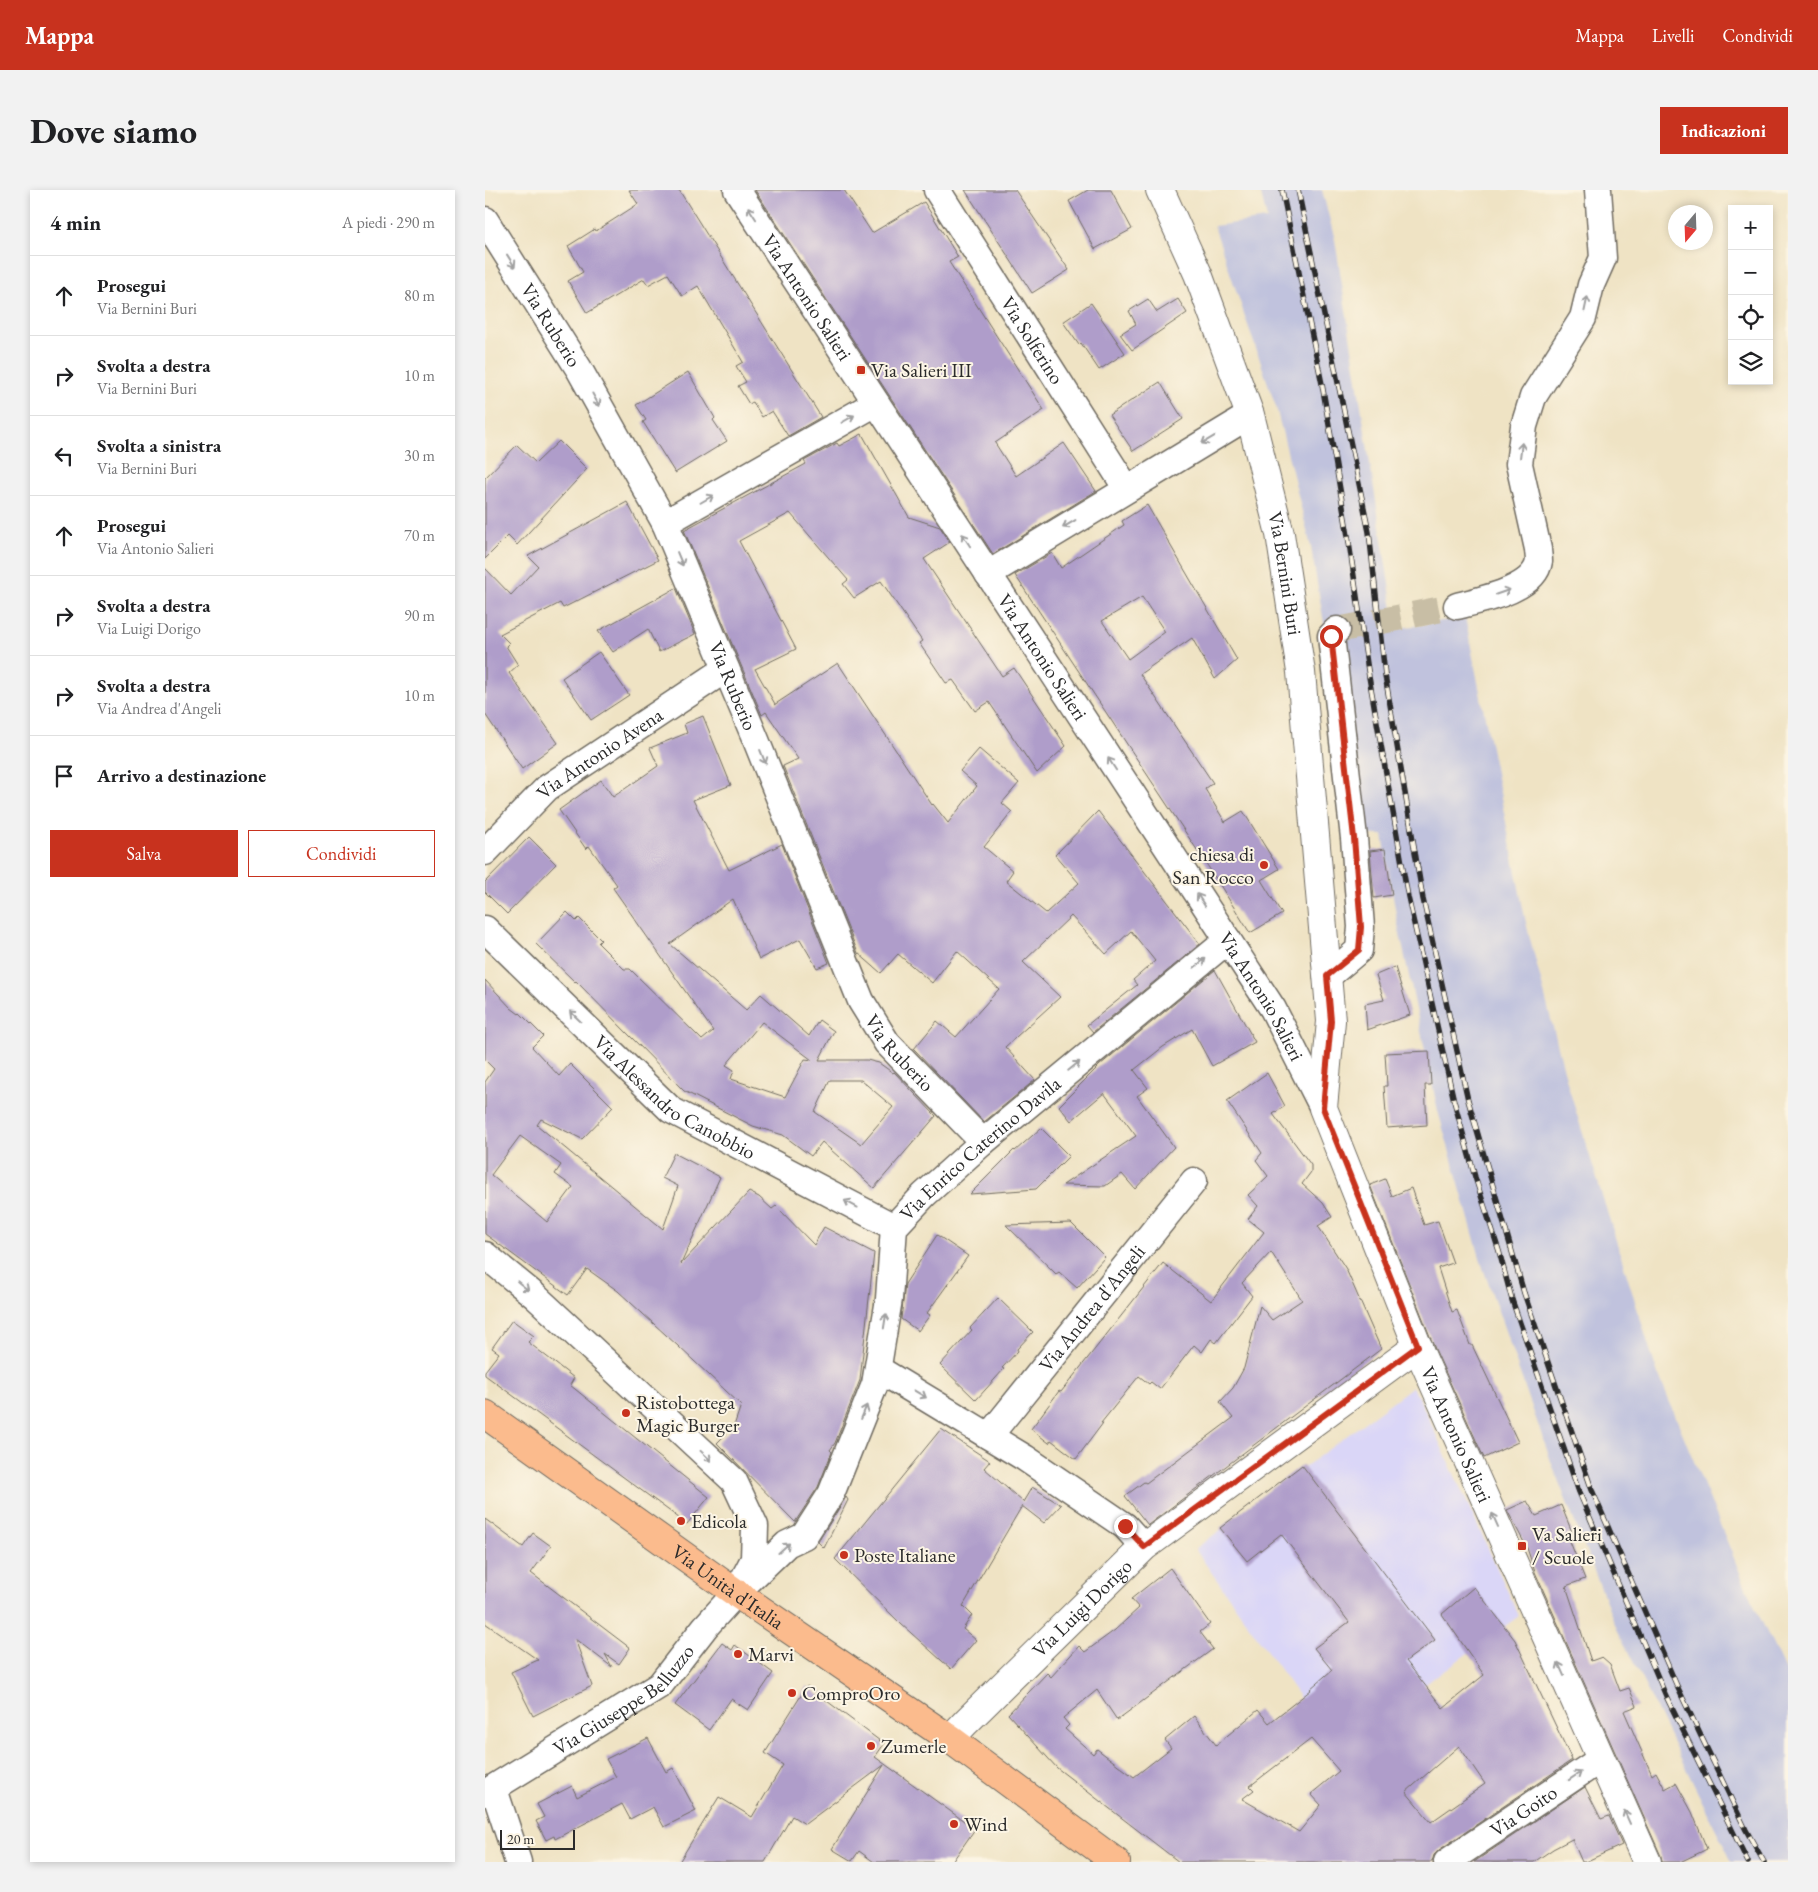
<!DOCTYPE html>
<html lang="it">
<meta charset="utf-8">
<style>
body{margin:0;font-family:"EB Garamond",serif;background:#f2f2f2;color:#202124}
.controls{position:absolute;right:15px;top:15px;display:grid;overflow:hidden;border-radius:0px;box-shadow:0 2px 8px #0003}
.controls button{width:45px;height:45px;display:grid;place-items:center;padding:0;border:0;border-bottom:1px solid #e0e0e0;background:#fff;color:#202124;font:25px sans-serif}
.compass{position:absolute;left:1183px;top:15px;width:45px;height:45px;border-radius:50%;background:#fff;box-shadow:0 2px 8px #0003;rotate:199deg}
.scale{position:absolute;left:15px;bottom:12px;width:75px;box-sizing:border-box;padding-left:5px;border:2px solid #2b2b2b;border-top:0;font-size:14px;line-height:18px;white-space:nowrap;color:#2b2b2b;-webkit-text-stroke:4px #fcf5e5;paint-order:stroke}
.stop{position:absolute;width:15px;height:15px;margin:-11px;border:4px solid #c8321e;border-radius:50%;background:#fff}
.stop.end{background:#c8321e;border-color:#fff;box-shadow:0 1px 5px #0008}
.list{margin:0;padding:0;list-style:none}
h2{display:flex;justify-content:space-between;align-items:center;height:65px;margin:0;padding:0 20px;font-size:21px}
h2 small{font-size:16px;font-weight:400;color:#757577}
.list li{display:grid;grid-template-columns:32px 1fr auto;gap:15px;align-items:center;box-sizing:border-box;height:80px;padding:0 20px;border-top:1px solid #e0e0e0}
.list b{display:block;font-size:19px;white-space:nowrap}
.list p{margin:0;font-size:16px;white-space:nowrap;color:#757577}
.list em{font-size:16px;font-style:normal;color:#757577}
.actions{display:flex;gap:10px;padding:15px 20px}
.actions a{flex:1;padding:11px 0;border:1px solid #c8321e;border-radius:0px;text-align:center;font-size:18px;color:#c8321e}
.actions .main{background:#c8321e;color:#fff}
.icon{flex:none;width:28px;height:28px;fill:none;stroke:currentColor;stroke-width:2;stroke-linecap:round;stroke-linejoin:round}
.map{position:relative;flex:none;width:1303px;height:1672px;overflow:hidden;border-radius:0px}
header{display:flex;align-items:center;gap:30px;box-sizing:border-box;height:70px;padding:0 25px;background:#c8321e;color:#fff}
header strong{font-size:24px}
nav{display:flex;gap:28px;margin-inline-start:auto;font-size:18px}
.intro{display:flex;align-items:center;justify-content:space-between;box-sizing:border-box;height:120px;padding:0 30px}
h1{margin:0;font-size:35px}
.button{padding:12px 22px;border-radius:0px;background:#c8321e;color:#fff;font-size:18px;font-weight:700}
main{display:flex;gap:30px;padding:0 30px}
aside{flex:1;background:#fff;border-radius:0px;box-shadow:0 2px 8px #0003}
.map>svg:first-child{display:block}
.built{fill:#dad6f7}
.industrial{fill:#c0c2dd}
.building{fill:#af9dca;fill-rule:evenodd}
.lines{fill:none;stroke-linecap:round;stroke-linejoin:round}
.minor-tunnel{stroke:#c8bea5;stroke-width:26;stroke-dasharray:26 13;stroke-linecap:butt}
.minor-casing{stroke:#706b61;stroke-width:29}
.tertiary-casing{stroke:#706b61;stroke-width:30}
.primary-casing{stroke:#706b61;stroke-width:30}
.minor{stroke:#fff;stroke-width:26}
.tertiary{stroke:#fff;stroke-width:28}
.primary{stroke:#fbbb8d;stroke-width:28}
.rail-casing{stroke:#2b2b2b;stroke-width:5.5}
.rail{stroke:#fcf5e5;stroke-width:4;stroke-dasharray:11;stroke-linecap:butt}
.oneway{stroke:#a0a0a0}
.route{stroke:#c8321e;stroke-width:6}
.poi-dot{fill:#c8321e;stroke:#fcf5e5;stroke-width:2}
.labels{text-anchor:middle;stroke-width:4;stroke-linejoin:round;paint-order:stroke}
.street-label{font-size:20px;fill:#2b2b2b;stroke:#fcf5e5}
.poi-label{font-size:20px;fill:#2b2b2b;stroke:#fcf5e5;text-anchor:start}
</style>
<header>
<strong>Mappa</strong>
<nav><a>Mappa</a><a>Livelli</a><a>Condividi</a></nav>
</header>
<div class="intro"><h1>Dove siamo</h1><a class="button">Indicazioni</a></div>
<main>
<aside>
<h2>4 min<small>A piedi · 290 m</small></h2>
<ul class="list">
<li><svg class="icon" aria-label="ahead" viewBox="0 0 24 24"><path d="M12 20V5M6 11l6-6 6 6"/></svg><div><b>Prosegui</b><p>Via Bernini Buri</p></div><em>80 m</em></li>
<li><svg class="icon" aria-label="right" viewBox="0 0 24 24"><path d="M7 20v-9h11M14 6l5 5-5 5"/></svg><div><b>Svolta a destra</b><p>Via Bernini Buri</p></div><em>10 m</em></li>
<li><svg class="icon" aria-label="left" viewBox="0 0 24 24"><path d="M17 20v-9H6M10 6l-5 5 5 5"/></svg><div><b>Svolta a sinistra</b><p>Via Bernini Buri</p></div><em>30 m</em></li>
<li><svg class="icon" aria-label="ahead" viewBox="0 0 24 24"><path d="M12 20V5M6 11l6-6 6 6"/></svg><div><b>Prosegui</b><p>Via Antonio Salieri</p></div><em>70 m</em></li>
<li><svg class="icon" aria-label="right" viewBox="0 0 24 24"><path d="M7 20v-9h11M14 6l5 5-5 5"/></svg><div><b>Svolta a destra</b><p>Via Luigi Dorigo</p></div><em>90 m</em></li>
<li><svg class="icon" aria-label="right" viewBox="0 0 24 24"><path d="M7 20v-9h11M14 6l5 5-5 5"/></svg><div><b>Svolta a destra</b><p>Via Andrea d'Angeli</p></div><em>10 m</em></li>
<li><svg class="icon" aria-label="arrive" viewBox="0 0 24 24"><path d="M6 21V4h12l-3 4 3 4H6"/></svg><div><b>Arrivo a destinazione</b></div></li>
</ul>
<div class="actions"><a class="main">Salva</a><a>Condividi</a></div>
</aside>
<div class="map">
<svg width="1303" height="1672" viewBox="0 0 1303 1672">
<rect width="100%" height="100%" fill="#fcf5e5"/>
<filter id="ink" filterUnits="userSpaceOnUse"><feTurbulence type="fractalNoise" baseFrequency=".02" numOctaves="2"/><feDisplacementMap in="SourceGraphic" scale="10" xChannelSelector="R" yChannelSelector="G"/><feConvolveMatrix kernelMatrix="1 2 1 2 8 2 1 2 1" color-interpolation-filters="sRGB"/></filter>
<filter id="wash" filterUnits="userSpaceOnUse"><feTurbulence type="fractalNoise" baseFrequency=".0096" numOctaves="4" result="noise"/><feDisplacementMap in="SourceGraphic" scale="20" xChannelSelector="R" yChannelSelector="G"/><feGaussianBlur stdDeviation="1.12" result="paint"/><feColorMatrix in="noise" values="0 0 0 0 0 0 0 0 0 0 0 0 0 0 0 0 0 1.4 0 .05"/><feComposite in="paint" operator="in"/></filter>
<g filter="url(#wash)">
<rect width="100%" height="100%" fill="#efe3c4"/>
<path class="built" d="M927 1197 936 1212 1034 1426 851 1559 710 1359Z"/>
<path class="industrial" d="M775 0H837L850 50 911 439 980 427 1041 733 1084 899 1171 1179 1262 1400 1303 1487V1672H1247L1132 1439 1068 1277 998 1078 953 921 912 730 898 645 858 644 841 445 826 357 791 217 729 36 782 29Z"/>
<g id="blocks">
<g class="building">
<path d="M144 0H194L336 227 303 246 287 221 277 227 268 212 264 214 253 196 261 192 251 176 258 172 213 96 197 106 183 84 163 95 159 89 102 123 83 91 98 82 83 56 110 39 111 41 153 14Z"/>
<path d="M270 0H359L387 43 439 12 473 67 464 72 559 220 510 253 531 286 579 253 611 301 508 364Z"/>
<path d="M480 0H530L584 80 547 103Z"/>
<path d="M603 0H626L647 39 610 59 584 11Z"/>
<path d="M663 109 672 122 693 109 702 123 647 160 635 144 651 134 644 121Z"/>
<path d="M606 113 640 163 614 180 596 153 594 155 578 132Z"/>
<path d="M203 182 230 228 228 230 242 251 190 283 158 232 161 230 151 215Z"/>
<path d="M675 192 698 229 648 261 624 225Z"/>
<path d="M377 244 424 327 455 337 465 352 439 369 517 486 529 478 581 556 552 583 504 512 490 521 468 490 461 493 434 453 437 451 396 391 369 408 358 394 363 390 305 323 254 351 311 459 270 479 290 514 289 515 353 473 447 615 448 614 463 633 492 596 475 581 494 559 534 593 517 613 527 622 499 657 528 681 521 691 561 723 594 693 570 665 613 621 715 754 608 842 602 835 652 795 648 790 670 771 646 741 621 764 586 726 538 772 575 807 520 857 550 890 499 932 429 859 452 831 471 847 514 799 472 761 447 793 413 764 396 783 373 763 298 576 313 569 281 522 277 525 199 340 321 274 319 271 352 253 354 256Z"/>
<path d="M74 251 102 279 32 355 23 346 0 369V288L32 255 51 273Z"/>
<path d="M142 312 173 370 78 418 75 413 15 444 24 453 21 456 33 475 24 483 73 553 37 579 0 524V378L26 405 53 376 43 366Z"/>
<path d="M662 315 752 470 730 489 707 448 655 484 728 593 720 599 740 632 758 621 794 679 776 690 797 724 765 743 728 684 530 385 567 363 576 378 639 335 637 331ZM657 407 680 442 643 469 617 431Z"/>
<path d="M191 398 210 444 174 462 163 439 128 462 113 441Z"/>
<path d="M114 462 144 505 106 530 77 488Z"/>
<path d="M218 526 246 595 208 610 244 680 297 654 344 773 332 778 315 749 274 769 248 709 185 754 261 820 276 804 324 846 334 830 349 841 334 870H382L394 873 408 883 409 882 451 926 389 998 337 952 326 966 298 945 268 936 199 901 91 791 90 792 51 754 82 722 91 731 94 728 116 750 113 753 139 779H145L217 850 228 841 128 698 132 695 104 656 101 659 74 620 116 590 128 607 173 576 165 558 202 543 199 534ZM277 832 327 870 320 869 300 907 246 889 249 880 241 875ZM345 890H376L408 917 376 954 330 922Z"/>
<path d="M44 647 71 674 22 724 0 702V692Z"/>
<path d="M900 659 907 705 889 708 885 661Z"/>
<path d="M910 777 925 825 882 840 880 814 899 810 891 785Z"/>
<path d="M730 780 770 852 727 876 707 839 678 857 649 880 663 898 652 906 689 957 650 999 637 984 620 996 578 995 651 946 619 903 586 931 574 916 615 875Z"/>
<path d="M0 790 26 818 34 824 35 823 58 846 47 857 74 886 85 874 128 917 97 949 56 929 52 935 178 1039 193 996 177 988 189 963 235 987 196 1074 264 1002 274 1007 287 1019 291 1016 329 1055 339 1037 389 1063 375 1190 350 1253 345 1260 347 1262 333 1297 310 1332 232 1253 249 1236 256 1215 193 1156 133 1101 102 1079 83 1105 0 1044V892L9 879 0 870ZM35 946 76 975 70 984 88 997 62 1032 6 985Z"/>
<path d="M944 861 946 895H940L942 935 902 938 899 896H902L900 863Z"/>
<path d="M782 883 800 916 788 924 826 975V982L817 994 838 1013 847 1027 833 1036 861 1079 896 1159 663 1335 640 1306 659 1292 661 1293 748 1228 735 1212 748 1198 759 1178 775 1116 787 1130 817 1110 786 1062 757 1093 767 1106 731 1153 726 1149 717 1162 709 1155 675 1199 666 1192 664 1194 654 1186 616 1233H618L591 1269 566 1250 564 1253 546 1239 574 1201 576 1202 678 1073 726 1111 779 1042 763 1029 773 1016 763 1005 783 986 771 970 777 963 742 911Z"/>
<path d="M556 938 584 966 551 999 485 1004 529 960 530 961Z"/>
<path d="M900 989 907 1006 926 998 939 1035 953 1031 968 1073 953 1078 967 1122 972 1120 985 1155H987L1033 1252 999 1268 950 1159 885 995Z"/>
<path d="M586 1033 620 1067 592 1098 574 1082 571 1084 521 1035Z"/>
<path d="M452 1045 483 1066 442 1123 445 1125 433 1141 416 1129 420 1094Z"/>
<path d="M513 1108 548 1142 532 1159 533 1161 517 1178 519 1179 491 1210 455 1175 487 1140 485 1138Z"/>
<path d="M27 1130 49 1146 43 1152 89 1188 85 1195 224 1307 202 1334 0 1185V1181L14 1163 7 1158Z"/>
<path d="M456 1239 505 1271 499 1278 538 1312 547 1297 576 1315 559 1333 537 1316 478 1416 487 1425 478 1439 491 1450 466 1479 416 1434 350 1369Z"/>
<path d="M817 1275 950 1450 921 1471 958 1518 999 1485 957 1424 989 1397 1030 1450 1087 1570 954 1660 949 1665 947 1672H694L572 1578 523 1524 562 1483 566 1487 594 1456 600 1462 630 1440 654 1418 646 1409 685 1378 725 1434 715 1442 728 1459 632 1530 612 1500 578 1528 584 1535 580 1539 608 1564 612 1559 649 1587 686 1558 680 1550 709 1526 731 1555 773 1520 784 1533 826 1500 825 1499 847 1480 829 1458 864 1432 796 1344 762 1371 735 1338ZM826 1549 854 1581 826 1604 836 1615 814 1642 757 1609 769 1600 765 1596ZM974 1556 1000 1594 946 1632 921 1602Z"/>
<path d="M361 1307 363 1310 339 1358 333 1352Z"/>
<path d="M1042 1311 1051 1326 1076 1315 1087 1342 1082 1344 1100 1389 1081 1396 1106 1471 1117 1467 1125 1474 1135 1501 1144 1498 1152 1516 1139 1521 1167 1585 1171 1582 1180 1599 1191 1593 1207 1622 1222 1659 1195 1672H1177L1176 1666 1050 1382 1042 1358 1022 1320Z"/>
<path d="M0 1329 38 1357 48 1343 66 1356 46 1383 145 1458 134 1474 120 1464 127 1477 90 1449 107 1496 48 1526 26 1482 53 1470 0 1433Z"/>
<path d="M237 1453 247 1460 250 1455 288 1483 263 1520 246 1509 224 1540 190 1515Z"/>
<path d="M322 1496 399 1554 390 1567 490 1639 467 1672H389L374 1661 367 1671 347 1659 399 1575 320 1634 307 1626 280 1672H194L234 1607 267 1627 298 1575 280 1563Z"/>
<path d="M163 1548 181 1582 188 1578 211 1621 179 1637 168 1617 145 1629 137 1614 70 1649 69 1646 61 1650 51 1631 59 1627 52 1614 87 1596 92 1607 131 1587 121 1569Z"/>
<path d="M1100 1597 1116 1629 1124 1626 1137 1655 1100 1672H1097L1087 1649 1068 1659 1049 1672H989Z"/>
</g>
</g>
</g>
<g filter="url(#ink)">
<use href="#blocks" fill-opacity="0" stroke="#706b61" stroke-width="1"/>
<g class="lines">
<path class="minor-tunnel" d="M852 440 972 416"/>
<defs>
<g id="minor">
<path id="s1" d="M252 0 788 819 838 918"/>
<path id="s2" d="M452 0 642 299"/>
<path id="s3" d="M0 30 94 179 180 333 271 550 376 811 402 853 498 952"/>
<path d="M180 333 391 213"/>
<path d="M503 384 765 225"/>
<path d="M972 416C995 410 1050 400 1054 371 1054 367 1053 362 1053 359L1034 274 1039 236 1048 207 1098 128 1106 95 1118 68 1113 0"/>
<path id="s4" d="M0 662 62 598 241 479"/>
<path id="s5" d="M0 739 186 920 409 1037"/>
<path d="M842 787 874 760 876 737 869 648 846 446 852 440"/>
<path d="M0 1065 50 1106 249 1291 270 1336 269 1369 256 1394"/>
<path d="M393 1179 540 1268 640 1336 659 1357"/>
<path id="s6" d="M504 1246 709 991"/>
<path d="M9 1599 33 1672"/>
<path id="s7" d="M0 1603 175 1495 220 1437 251 1403 302 1354 319 1346 346 1304 390 1194 404 1109 409 1037 439 1005 498 952 743 750"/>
<path id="s8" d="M962 1672 1116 1569"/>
</g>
<g id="tertiary">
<path id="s9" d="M675 0 713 84 765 225 795 344 816 482 846 831 838 918 936 1165 1162 1672"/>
<path id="s10" d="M465 1549 481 1532 659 1357 933 1156"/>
</g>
<g id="primary">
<path id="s11" d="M0 1224 251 1403 465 1549 631 1672"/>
</g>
</defs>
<use href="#minor" class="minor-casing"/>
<use href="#tertiary" class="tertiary-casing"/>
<use href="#primary" class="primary-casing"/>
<use href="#minor" class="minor"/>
<use href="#tertiary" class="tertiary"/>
<use href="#primary" class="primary"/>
<defs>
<g id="rail">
<path d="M797 0 837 194 863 346 884 487 923 707 969 911 990 987 1014 1061 1027 1110 1094 1302 1181 1506 1263 1672"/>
<path d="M813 0 884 342 900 485 938 709 983 910 1039 1103 1107 1300 1192 1496 1261 1640 1279 1672"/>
</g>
</defs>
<use href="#rail" class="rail-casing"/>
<use href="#rail" class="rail"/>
</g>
<defs><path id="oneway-shaft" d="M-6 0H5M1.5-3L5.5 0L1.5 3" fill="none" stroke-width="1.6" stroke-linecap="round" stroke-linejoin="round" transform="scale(1.25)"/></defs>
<g class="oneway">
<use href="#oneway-shaft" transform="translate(267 23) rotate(-123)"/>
<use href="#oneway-shaft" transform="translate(26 71) rotate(58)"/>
<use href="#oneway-shaft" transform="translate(1101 114) rotate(-78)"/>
<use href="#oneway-shaft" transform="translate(111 210) rotate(61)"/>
<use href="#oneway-shaft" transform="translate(363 229) rotate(-30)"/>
<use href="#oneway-shaft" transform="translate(723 250) rotate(149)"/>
<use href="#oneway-shaft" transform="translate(1036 260) rotate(-83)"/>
<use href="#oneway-shaft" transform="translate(222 309) rotate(-30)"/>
<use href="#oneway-shaft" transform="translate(584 334) rotate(149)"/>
<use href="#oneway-shaft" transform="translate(481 350) rotate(-123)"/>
<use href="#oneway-shaft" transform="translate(195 369) rotate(67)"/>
<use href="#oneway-shaft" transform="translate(1018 402) rotate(-19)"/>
<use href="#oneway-shaft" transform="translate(278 567) rotate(68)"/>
<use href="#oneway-shaft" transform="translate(627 574) rotate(-123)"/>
<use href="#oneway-shaft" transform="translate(716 710) rotate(-123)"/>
<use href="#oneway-shaft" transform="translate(715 773) rotate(-39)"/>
<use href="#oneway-shaft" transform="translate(90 826) rotate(-136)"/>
<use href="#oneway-shaft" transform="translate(589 876) rotate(-39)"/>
<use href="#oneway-shaft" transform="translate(366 1014) rotate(-152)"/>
<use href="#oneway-shaft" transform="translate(38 1096) rotate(39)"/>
<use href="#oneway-shaft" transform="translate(400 1131) rotate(-81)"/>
<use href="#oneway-shaft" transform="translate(435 1204) rotate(31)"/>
<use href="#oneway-shaft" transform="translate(379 1222) rotate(-68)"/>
<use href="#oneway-shaft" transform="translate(221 1266) rotate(43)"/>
<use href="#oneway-shaft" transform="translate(1010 1330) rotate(-114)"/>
<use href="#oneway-shaft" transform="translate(299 1358) rotate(-42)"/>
<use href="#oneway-shaft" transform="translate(1076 1479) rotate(-114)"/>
<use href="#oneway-shaft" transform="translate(1090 1586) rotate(-34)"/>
<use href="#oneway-shaft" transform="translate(1142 1627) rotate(-114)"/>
</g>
</g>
<g class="lines" filter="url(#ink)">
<path class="route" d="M640 1336 659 1357 933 1156 838 918 846 831 842 786 874 760 876 737 869 648 846 446"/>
</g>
<g class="poi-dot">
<rect x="371" y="175" width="10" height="10" rx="2.5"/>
<circle cx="779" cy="675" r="5"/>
<circle cx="141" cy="1223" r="5"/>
<circle cx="196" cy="1331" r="5"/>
<rect x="1032" y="1351" width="10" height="10" rx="2.5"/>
<circle cx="359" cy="1365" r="5"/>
<circle cx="253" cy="1464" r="5"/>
<circle cx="307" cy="1503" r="5"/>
<circle cx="386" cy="1556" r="5"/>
<circle cx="469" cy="1634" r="5"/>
</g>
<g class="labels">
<g class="street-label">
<text dy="7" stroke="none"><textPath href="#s1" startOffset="128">Via Antonio Salieri</textPath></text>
<text dy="7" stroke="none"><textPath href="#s3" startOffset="124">Via Ruberio</textPath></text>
<text dy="7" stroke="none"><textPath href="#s2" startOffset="178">Via Solferino</textPath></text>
<text dy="7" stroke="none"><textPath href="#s9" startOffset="405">Via Bernini Buri</textPath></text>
<text dy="7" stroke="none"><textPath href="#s1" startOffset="558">Via Antonio Salieri</textPath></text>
<text dy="7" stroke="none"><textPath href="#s3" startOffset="529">Via Ruberio</textPath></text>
<text dy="7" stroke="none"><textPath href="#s4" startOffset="152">Via Antonio Avena</textPath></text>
<text dy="7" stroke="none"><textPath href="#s1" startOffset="962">Via Antonio Salieri</textPath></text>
<text dy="7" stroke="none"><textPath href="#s3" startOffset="934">Via Ruberio</textPath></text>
<text dy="7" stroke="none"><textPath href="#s5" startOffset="255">Via Alessandro Canobbio</textPath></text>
<text dy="7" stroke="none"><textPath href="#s7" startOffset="858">Via Enrico Caterino Davila</textPath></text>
<text dy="7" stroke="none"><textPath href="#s6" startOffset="164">Via Andrea d'Angeli</textPath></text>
<text dy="7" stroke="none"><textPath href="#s9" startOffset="1295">Via Antonio Salieri</textPath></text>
<text dy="7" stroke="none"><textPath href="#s11" startOffset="298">Via Unità d'Italia</textPath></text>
<text dy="7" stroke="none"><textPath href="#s10" startOffset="186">Via Luigi Dorigo</textPath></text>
<text dy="7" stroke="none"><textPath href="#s7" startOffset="168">Via Giuseppe Belluzzo</textPath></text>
<text dy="7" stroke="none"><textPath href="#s8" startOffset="92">Via Goito</textPath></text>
</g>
<g class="poi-label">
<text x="386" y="187">Via Salieri III</text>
<text x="769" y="671" text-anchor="end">chiesa di<tspan x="769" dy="23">San Rocco</tspan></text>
<text x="151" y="1219">Ristobottega<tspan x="151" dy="23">Magic Burger</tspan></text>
<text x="206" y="1338">Edicola</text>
<text x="1047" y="1351">Va Salieri<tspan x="1047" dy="23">/ Scuole</tspan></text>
<text x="369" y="1372">Poste Italiane</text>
<text x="263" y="1471">Marvi</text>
<text x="317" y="1510">ComproOro</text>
<text x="396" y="1563">Zumerle</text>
<text x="479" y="1641">Wind</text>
</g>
</g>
</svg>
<div class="controls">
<button>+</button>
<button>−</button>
<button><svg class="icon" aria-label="locate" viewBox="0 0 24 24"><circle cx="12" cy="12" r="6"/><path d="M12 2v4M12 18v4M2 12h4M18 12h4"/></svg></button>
<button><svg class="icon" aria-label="layers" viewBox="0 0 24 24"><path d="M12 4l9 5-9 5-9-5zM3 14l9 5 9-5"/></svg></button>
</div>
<svg class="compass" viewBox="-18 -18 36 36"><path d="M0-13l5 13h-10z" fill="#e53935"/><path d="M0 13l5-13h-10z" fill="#757577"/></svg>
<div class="scale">20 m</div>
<div class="stop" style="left:846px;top:446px"></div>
<div class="stop end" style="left:640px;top:1336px"></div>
</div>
</main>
